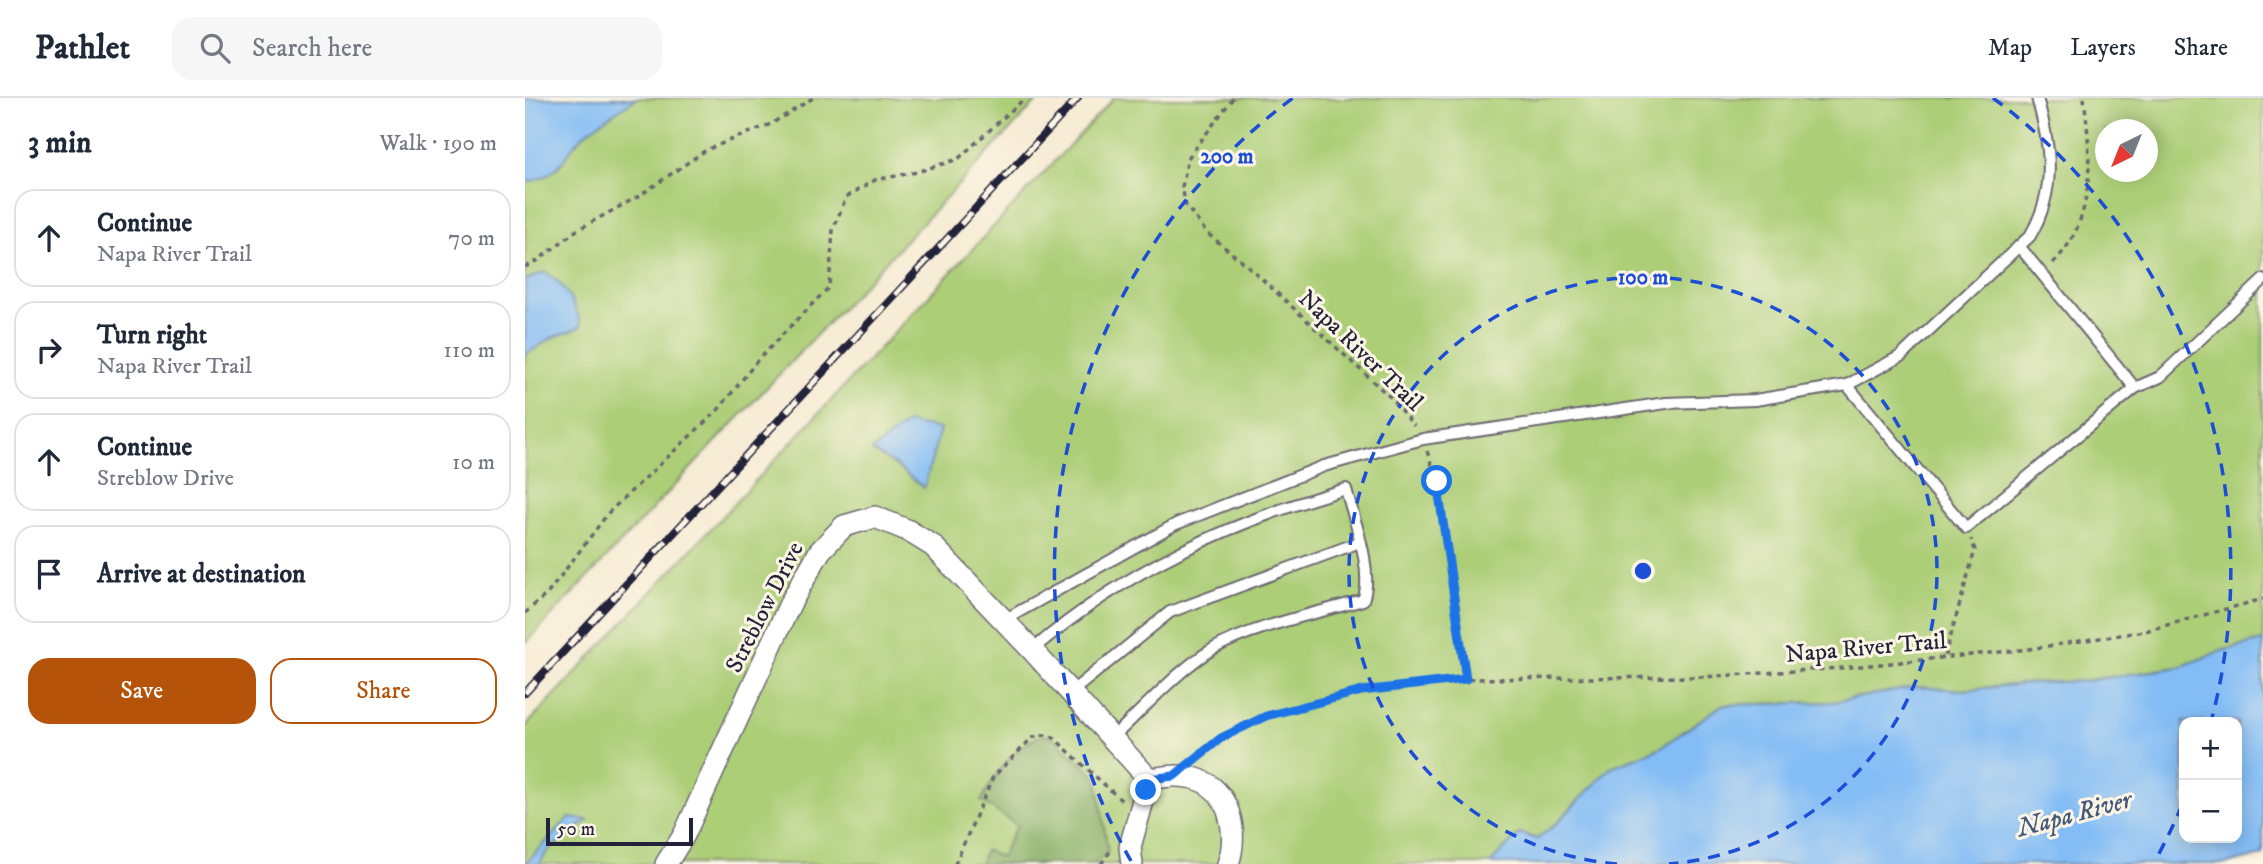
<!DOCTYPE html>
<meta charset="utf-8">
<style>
body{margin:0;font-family:"IM FELL DW Pica",serif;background:#f6f6f7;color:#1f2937}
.controls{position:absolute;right:21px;bottom:21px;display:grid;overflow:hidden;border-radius:14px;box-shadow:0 4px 18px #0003}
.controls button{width:63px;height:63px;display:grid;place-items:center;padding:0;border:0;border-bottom:2px solid #e0e1e3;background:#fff;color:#1f2937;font:35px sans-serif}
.compass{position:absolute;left:1570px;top:21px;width:63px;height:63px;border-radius:50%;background:#fff;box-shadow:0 4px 18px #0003;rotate:223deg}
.scale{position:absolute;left:21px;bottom:18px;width:147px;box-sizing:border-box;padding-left:7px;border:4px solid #22223b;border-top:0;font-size:19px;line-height:24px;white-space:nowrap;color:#22223b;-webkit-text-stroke:5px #fcf5e5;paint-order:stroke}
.stop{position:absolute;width:21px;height:21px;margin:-16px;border:5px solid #1a73e8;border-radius:50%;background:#fff}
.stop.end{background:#1a73e8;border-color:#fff;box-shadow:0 2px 7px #0008}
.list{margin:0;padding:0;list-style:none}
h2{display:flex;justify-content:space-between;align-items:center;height:91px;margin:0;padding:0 28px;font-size:30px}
h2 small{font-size:23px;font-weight:400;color:#747a83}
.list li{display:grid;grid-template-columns:46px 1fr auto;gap:21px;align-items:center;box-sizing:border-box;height:98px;margin:0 14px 14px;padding:0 14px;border:2px solid #e0e1e3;border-radius:21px}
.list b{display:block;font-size:26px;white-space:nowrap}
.list p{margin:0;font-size:23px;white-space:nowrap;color:#747a83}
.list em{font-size:23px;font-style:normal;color:#747a83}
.actions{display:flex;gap:14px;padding:21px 28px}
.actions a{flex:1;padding:16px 0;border:2px solid #b45309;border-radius:21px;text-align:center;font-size:24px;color:#b45309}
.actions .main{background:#b45309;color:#fff}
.icon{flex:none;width:38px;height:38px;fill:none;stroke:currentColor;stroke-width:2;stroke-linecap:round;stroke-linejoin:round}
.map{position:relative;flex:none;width:1738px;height:766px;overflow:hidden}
header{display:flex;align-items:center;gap:42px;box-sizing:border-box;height:98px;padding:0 35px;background:#fff;border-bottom:2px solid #e0e1e3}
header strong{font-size:33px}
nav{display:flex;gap:38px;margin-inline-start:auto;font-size:24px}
.search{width:490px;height:63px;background:#f6f6f7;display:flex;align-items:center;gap:18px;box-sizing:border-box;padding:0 24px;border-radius:21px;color:#747a83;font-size:26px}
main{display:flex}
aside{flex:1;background:#fff}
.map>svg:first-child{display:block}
.green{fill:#acce77;stroke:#677859;stroke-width:2;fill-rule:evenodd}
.forest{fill:#89b168;stroke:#566a52;stroke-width:2}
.water{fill:#84bdf5;stroke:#537098;stroke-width:2;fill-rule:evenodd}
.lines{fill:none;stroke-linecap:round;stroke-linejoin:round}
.service-casing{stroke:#6c6870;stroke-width:14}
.minor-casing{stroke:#6c6870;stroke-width:24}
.path{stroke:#6c6870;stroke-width:3.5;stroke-dasharray:5 5;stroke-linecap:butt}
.service{stroke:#fff;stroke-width:10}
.minor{stroke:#fff;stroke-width:21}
.rail-casing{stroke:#22223b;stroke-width:8}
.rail{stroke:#fcf5e5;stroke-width:5;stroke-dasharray:16;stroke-linecap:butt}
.route{stroke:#1a73e8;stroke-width:9}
.ring{fill:none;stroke:#1d4ed8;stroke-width:3.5;stroke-dasharray:12 9}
.labels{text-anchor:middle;stroke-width:6;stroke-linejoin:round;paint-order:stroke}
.street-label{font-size:24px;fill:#22223b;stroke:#fcf5e5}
.water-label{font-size:26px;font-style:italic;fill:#44587c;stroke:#fcf5e5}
.centre{fill:#1d4ed8;stroke:#fcf5e5;stroke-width:3.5}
.ring-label{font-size:21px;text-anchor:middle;font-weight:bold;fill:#1d4ed8;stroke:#fcf5e5;stroke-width:6;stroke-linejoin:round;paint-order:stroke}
</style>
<header>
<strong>Pathlet</strong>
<div class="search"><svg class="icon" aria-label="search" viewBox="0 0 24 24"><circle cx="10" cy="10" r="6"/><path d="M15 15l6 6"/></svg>Search here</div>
<nav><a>Map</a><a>Layers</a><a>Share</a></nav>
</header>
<main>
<aside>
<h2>3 min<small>Walk · 190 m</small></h2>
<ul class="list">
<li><svg class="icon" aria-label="ahead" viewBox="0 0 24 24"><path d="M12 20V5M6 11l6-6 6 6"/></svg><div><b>Continue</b><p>Napa River Trail</p></div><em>70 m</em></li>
<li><svg class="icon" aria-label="right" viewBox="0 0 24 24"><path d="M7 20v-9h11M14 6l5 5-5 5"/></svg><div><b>Turn right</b><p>Napa River Trail</p></div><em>110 m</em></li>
<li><svg class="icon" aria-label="ahead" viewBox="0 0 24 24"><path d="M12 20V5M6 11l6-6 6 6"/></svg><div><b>Continue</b><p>Streblow Drive</p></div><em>10 m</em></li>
<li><svg class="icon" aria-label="arrive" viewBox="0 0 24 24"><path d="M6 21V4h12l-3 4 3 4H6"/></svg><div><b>Arrive at destination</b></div></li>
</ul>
<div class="actions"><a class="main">Save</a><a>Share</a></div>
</aside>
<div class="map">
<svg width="1738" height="766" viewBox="0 0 1738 766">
<rect width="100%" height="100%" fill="#fcf5e5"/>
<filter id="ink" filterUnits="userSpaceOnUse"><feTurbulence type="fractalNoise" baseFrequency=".0143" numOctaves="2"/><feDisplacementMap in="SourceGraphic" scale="14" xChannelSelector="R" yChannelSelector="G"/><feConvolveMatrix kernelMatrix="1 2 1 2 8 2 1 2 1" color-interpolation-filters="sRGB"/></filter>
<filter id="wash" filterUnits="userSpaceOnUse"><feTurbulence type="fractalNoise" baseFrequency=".00686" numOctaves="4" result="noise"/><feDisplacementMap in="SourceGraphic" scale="28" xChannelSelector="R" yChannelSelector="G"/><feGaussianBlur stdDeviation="1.57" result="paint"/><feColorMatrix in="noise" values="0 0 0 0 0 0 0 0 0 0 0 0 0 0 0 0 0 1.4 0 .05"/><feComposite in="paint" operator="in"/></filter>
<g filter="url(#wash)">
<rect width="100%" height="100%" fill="#f6ebd3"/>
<g class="green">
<path d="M0 0H515L0 546Z"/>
<path d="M589 0H1738V543L1696 553 1655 569 1558 583 1509 585 1438 592 1391 589 1308 604 1197 607 1135 650 1086 669 1032 725 1012 741 995 735 965 766H0V629ZM1580 32H1622V74H1580Z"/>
</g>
<path class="forest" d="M520 637 528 639 572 680 583 754 568 766H455L460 752 476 759 492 727 456 703C468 680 493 642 520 637Z"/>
<g class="water">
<path d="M0 0H111C95 12 76 22 61 35 33 58 45 74 0 85Z"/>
<path d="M20 174C38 184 52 208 56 228 47 234 39 235 29 239 19 243 11 252 0 256V182Z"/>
<path d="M382 325 415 331 399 390 372 368 347 353Z"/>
<path d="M1738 543V757L1702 766H965L995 735 1012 741 1032 725 1086 669 1135 650 1197 607 1308 604 1391 589 1438 592 1509 585 1558 583 1655 569 1696 553ZM1659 624H1712V740H1659Z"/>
<path d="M44 720 63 722 22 753 15 766H0Z"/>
</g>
</g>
<g filter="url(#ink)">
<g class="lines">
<defs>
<g id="service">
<path d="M1322 287 1441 430 1610 290 1494 148"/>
<path d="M1610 290 1635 279 1738 182"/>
<path d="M479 522 651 426 799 368 898 341 1141 305 1230 302 1322 287 1376 258 1505 138C1532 92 1526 49 1512 0"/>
<path d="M507 552C601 472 702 425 821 391 829 422 849 473 838 502 793 515 728 528 688 551 652 572 618 612 587 640"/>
<path d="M545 595 645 514 835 444"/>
</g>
<g id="minor">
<path d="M141 766 159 737 265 506 295 453 319 428 350 419 382 432 408 448 507 552 624 681"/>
<path d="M607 766 605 749 624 681C638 679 653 676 668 680 705 689 714 734 703 766"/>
</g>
</defs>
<use href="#service" class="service-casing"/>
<use href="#minor" class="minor-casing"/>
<g class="path">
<path d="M708 0 663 60 657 89 661 108 682 135 725 170 865 299 889 328"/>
<path d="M1528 165C1572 122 1566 56 1559 0"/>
<path d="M0 169 12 163 52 132 114 98 181 52 246 26 288 0"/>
<path d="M902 353 912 383 941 580"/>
<path d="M0 515 23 495 84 414 194 311 232 263 304 189 308 132 321 99 350 82 392 74 433 61 500 0"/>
<path d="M1420 558 1450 452 1446 441"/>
<path d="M670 661 696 640 741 618 837 593 941 581 1176 579 1316 570 1504 551 1620 533 1738 501"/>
<path d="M430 766 468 679 508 639 520 637 528 639 598 704"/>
<path d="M576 766 587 751"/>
</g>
<use href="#service" class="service"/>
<use href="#minor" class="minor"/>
<defs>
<path id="rail" d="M0 595 553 0"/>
</defs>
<use href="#rail" class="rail-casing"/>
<use href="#rail" class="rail"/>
</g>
</g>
<g class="lines" filter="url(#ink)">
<path class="route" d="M621 692 624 681 649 678 696 640 741 618 837 593 941 581 912 383"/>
</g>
<g class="ring">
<path d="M1092 766A294 294 0 1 1 1144 766"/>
<path d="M1657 707A588 588 0 0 1 1630 763M606 763A588 588 0 0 1 768 0M1468 0A588 588 0 0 1 1687 620"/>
</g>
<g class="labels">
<g class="street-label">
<text transform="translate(836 252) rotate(44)" y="8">Napa River Trail</text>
<text transform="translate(239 509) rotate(-63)" y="8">Streblow Drive</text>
<text transform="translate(1341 549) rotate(-5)" y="8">Napa River Trail</text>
</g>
<g class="water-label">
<text transform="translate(1549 715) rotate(-15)" y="9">Napa River</text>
</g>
</g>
<circle cx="1118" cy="473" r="10" class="centre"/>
<g class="ring-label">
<text x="702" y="65">200 m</text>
<text x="1118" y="186">100 m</text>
</g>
</svg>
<div class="controls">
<button>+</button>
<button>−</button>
</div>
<svg class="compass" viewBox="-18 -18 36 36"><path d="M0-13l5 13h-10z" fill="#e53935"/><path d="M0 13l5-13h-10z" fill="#747a83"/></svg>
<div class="scale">50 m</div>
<div class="stop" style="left:912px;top:383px"></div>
<div class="stop end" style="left:621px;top:692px"></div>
</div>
</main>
